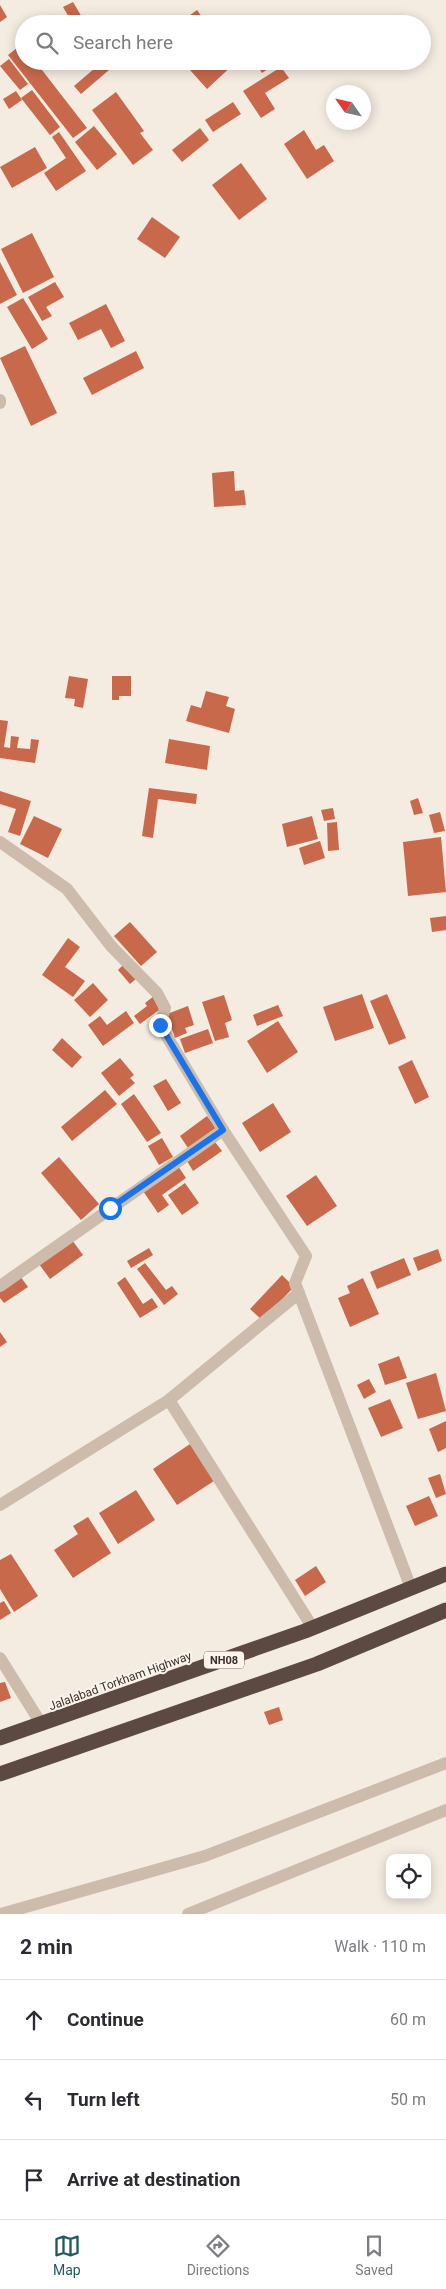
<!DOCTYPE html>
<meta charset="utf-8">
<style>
body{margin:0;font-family:Roboto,sans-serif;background:#f2f2f3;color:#2b2b33}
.controls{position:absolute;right:15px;bottom:15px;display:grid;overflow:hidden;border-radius:10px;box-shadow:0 2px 12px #0003}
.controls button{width:45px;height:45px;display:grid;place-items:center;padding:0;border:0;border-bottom:1px solid #e1e1e2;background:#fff;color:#2b2b33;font:25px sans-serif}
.compass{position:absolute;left:326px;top:85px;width:45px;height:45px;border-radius:50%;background:#fff;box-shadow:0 2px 12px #0003;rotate:304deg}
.stop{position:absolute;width:15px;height:15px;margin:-11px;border:4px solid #1a73e8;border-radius:50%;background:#fff}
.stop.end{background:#1a73e8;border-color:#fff;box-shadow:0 1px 5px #0008}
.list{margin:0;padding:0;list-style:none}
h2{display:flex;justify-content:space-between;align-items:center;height:65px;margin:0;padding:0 20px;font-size:21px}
h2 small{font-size:16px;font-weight:400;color:#7c7c81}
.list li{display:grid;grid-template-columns:32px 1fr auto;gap:15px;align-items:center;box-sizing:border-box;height:80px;padding:0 20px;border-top:1px solid #e1e1e2}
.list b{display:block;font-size:19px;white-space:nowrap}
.list em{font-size:16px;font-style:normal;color:#7c7c81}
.icon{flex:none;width:28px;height:28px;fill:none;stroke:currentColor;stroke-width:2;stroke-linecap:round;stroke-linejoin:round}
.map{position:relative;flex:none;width:446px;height:1914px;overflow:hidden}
.search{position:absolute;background:#fff;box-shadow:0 2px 12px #0003;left:15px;right:15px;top:15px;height:55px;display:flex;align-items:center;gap:12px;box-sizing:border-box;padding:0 18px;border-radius:28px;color:#7c7c81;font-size:19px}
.sheet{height:305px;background:#fff}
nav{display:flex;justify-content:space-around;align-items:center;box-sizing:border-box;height:70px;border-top:1px solid #e1e1e2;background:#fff;font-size:14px;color:#7c7c81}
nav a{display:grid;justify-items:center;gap:2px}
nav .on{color:#1f5a5e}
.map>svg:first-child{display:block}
.building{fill:#c8694b}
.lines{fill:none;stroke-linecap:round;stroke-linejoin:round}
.street{stroke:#cdbbac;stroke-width:12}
.highway{stroke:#5c4a42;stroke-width:15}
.route{stroke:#1a73e8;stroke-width:6}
.labels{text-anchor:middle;stroke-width:4;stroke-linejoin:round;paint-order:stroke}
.shield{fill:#fbf5ee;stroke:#756b66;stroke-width:1}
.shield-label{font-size:11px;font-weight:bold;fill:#3b302b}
.street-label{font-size:12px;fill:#3b302b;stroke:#fbf5ee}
</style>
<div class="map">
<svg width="446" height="1914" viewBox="0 0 446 1914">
<rect width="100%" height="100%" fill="#f4ebe1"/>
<g class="building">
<path d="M73 2 86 24H73L63 7Z"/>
<path d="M0 5 7 17 0 22Z"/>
<path d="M197 10 205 21 202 24H178Z"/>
<path d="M22 44 24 47V61H35L87 128 73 138 8 55Z"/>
<path d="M9 59 28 84 20 90 0 66Z"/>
<path d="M182 61H201L206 66 212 61H233L235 63 207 89Z"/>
<path d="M254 61H280L262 73Z"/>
<path d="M102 62 109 70 81 94 74 86Z"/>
<path d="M281 67 289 78 265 93 275 109 261 118 243 91Z"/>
<path d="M32 90 60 127 50 135 21 98Z"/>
<path d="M16 91 22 100 9 109 3 99Z"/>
<path d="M116 92 144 131 140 133 153 150 133 165 92 110Z"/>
<path d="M233 102 241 114 213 132 205 120Z"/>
<path d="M94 126 117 154 97 170 75 142Z"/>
<path d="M200 128 209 140 182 162 172 150Z"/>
<path d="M304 130 316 150 324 145 334 161 307 179 284 144Z"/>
<path d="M59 132 86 171 56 191 44 173 66 158 52 137Z"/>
<path d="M35 147 47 168 12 188 0 167Z"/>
<path d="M241 163 267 199 239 220 212 185Z"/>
<path d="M152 217 180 237 165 258 137 239Z"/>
<path d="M32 233 54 277 23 293 1 249Z"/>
<path d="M0 262 17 295 0 304Z"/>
<path d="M55 282 64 297 46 307 52 316 42 321 28 297Z"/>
<path d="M23 298 48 339 32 349 7 307Z"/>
<path d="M106 304 125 341 111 348 101 329 78 340 69 323Z"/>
<path d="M25 346 57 413 31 426 0 358Z"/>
<path d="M136 351 144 368 92 395 83 378Z"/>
<path d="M234 471 235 491 244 490 246 505 214 507 212 473Z"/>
<path d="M69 676 88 679 83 708 74 706 75 699 65 698Z"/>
<path d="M112 676H131V696H119V700H112Z"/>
<path d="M206 691 229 697 226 706 235 709 229 733 186 721 191 705 201 708Z"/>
<path d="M0 720 8 721 4 747 10 748 11 736 19 737 17 748 30 749 31 739 39 740 35 763 0 758Z"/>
<path d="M169 739 210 746 207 770 165 763Z"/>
<path d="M149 788 197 794 196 804 158 799 153 838 142 836Z"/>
<path d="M0 791 31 801 20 836 8 832 16 809 0 804Z"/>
<path d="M418 798 423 813 414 815 410 801Z"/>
<path d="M333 808 335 819 324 821 321 810Z"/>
<path d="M440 812 445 831 434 833 429 815Z"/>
<path d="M34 816 62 829 48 858 20 844Z"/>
<path d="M312 816 318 839 287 847 282 824Z"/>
<path d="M337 822 339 850 328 851 327 823Z"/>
<path d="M441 837 446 892 408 896 403 842Z"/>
<path d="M320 841 325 858 304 865 299 848Z"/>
<path d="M446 916V930L432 932 430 918Z"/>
<path d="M130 922 157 952 141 966 114 936Z"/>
<path d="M68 938 80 947 65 967 85 981 73 997 42 975Z"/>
<path d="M124 964 137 978 130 984 118 970Z"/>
<path d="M93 983 108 1000 90 1017 74 1000Z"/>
<path d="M362 994 374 1028 335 1041 323 1007Z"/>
<path d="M387 994 406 1038 389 1045 370 1001Z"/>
<path d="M224 995 232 1020 225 1023 229 1037 215 1041 202 1002Z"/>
<path d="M154 996 163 1007 140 1024 134 1016 147 1006 145 1003Z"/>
<path d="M278 1005 283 1016 257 1026 253 1015Z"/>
<path d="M188 1006 194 1025 185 1028 187 1033 175 1038 167 1014Z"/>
<path d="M126 1011 134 1023 103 1046 88 1025 100 1016 107 1025Z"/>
<path d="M278 1021 298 1052 267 1073 247 1041Z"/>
<path d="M208 1029 213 1043 185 1053 180 1039Z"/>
<path d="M62 1038 82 1057 72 1068 52 1050Z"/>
<path d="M120 1058 134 1075 130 1078 135 1083 119 1096 101 1073Z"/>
<path d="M412 1060 429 1097 415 1104 398 1067Z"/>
<path d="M166 1079 181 1103 168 1111 153 1086Z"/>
<path d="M105 1090 117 1104 72 1141 61 1127Z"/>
<path d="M134 1094 161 1133 147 1142 121 1104Z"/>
<path d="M273 1103 291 1132 260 1152 242 1123Z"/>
<path d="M207 1116 216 1128 188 1148 180 1136Z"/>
<path d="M162 1138 173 1157 159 1165 148 1146Z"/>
<path d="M215 1142 222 1151 193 1171 187 1161Z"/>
<path d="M59 1157 99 1204 81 1220 41 1173Z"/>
<path d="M178 1166 186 1178 162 1195 169 1205 158 1213 143 1191Z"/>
<path d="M316 1175 337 1206 307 1226 286 1196Z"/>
<path d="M185 1183 199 1203 182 1215 168 1195Z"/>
<path d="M72 1240 83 1255 50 1279 39 1264Z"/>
<path d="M149 1248 153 1255 131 1268 127 1261Z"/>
<path d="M438 1249 442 1261 418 1271 413 1258Z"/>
<path d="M404 1258 411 1275 377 1289 370 1272Z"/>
<path d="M145 1263 166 1290 172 1286 178 1294 164 1305 137 1269Z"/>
<path d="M282 1275 294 1287 262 1320 250 1309Z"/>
<path d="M20 1276 28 1287 4 1303 0 1298V1290Z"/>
<path d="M125 1277 143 1304 152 1298 158 1307 140 1318 117 1283Z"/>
<path d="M363 1278 379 1314 350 1327 338 1298 350 1293 347 1286Z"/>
<path d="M0 1332 7 1342 0 1347Z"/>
<path d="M399 1356 407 1378 385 1385 378 1364Z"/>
<path d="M436 1373 446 1411 418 1419 406 1383Z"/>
<path d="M369 1379 376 1392 364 1399 357 1385Z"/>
<path d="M390 1399 403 1428 381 1437 368 1408Z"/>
<path d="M446 1421V1448L438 1452 429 1429Z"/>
<path d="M190 1444 214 1481 177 1505 153 1469Z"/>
<path d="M440 1474 446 1494 436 1498 428 1478Z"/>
<path d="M136 1490 155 1520 118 1544 99 1513Z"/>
<path d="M429 1496 438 1516 415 1526 406 1506Z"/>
<path d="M88 1517 111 1553 73 1578 54 1550 78 1534 73 1526Z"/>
<path d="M11 1554 38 1596 14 1612 0 1589V1560Z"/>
<path d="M316 1566 326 1582 305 1596 295 1580Z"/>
<path d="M4 1601 11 1613 0 1620V1603Z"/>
<path d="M5 1682 11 1698 0 1702V1683Z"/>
<path d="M279 1707 283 1720 269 1725 264 1712Z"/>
</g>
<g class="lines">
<g class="street">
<path d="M0 400V403"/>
<path d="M0 842 67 889 111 946 157 993 165 1008 160 1025 223 1130 306 1256 295 1283 411 1588"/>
<path d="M0 1286 223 1130"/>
<path d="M169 1400 313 1628"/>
<path d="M0 1505 169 1400 299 1293"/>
<path d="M0 1658 42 1725"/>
<path d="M1 1914 205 1856 446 1763"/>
<path d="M188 1914 446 1810"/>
</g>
<g class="highway">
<path d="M0 1738 305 1631 446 1574"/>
<path d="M0 1774 317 1664 446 1610"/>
</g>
</g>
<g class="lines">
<path class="route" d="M110 1208 223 1130 160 1025"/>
</g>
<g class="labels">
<rect class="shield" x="204" y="1651.5" width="40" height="17" rx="4"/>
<g class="shield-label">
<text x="224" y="1664">NH08</text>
</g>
<g class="street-label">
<text transform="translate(120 1681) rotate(-20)" y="4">Jalalabad Torkham Highway</text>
</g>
</g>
</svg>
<div class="controls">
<button><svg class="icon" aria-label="locate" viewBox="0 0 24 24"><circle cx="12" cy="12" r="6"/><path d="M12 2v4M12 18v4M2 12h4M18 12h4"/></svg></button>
</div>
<svg class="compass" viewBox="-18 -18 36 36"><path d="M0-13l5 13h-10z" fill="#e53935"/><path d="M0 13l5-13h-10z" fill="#7c7c81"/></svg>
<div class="stop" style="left:110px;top:1208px"></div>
<div class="stop end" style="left:160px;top:1025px"></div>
<div class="search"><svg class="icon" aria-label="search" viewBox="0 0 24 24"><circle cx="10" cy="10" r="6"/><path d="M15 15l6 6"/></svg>Search here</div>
</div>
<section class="sheet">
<h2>2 min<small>Walk · 110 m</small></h2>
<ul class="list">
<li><svg class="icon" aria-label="ahead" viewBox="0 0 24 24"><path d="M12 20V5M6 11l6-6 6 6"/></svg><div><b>Continue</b></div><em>60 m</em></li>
<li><svg class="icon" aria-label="left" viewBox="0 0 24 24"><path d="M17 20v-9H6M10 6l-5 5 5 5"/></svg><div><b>Turn left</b></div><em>50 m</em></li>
<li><svg class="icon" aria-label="arrive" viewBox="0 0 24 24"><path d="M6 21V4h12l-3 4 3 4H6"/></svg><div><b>Arrive at destination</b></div></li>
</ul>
</section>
<nav>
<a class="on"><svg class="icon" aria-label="map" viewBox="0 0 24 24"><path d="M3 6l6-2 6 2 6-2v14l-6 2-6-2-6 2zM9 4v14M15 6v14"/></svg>Map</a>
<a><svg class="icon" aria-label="directions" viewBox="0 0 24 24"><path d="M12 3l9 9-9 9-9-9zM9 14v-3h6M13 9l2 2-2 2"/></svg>Directions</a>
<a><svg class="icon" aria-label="saved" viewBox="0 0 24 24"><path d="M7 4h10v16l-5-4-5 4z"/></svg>Saved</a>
</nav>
